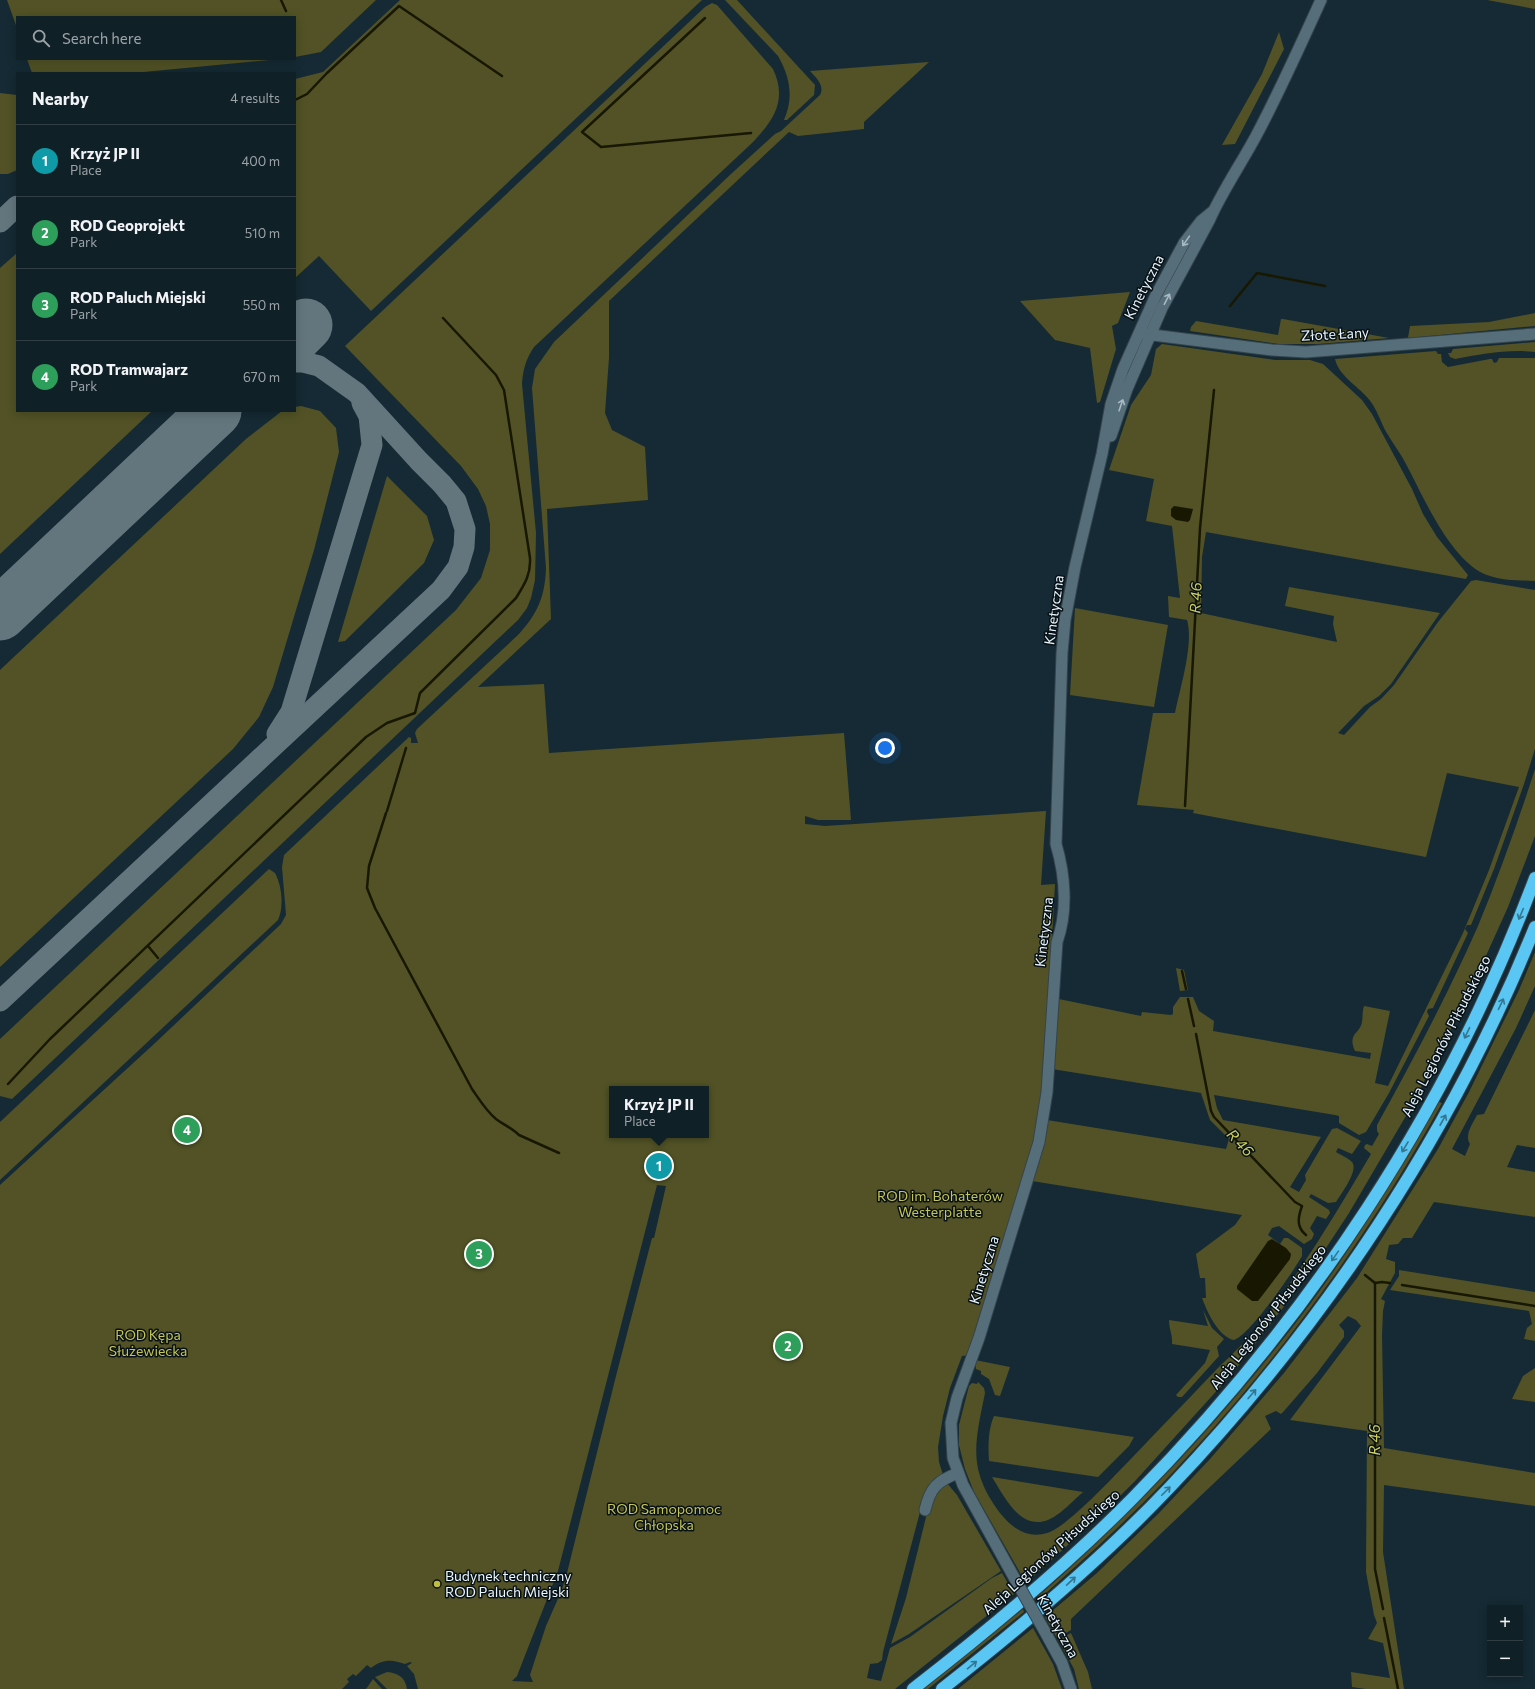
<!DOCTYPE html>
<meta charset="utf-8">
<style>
body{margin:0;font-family:Commissioner,sans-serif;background:#1e2d33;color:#f1f3f6}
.controls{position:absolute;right:12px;bottom:12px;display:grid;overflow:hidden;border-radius:0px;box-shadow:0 2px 10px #0003}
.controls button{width:36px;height:36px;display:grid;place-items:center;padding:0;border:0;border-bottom:1px solid #303e44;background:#102027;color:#f1f3f6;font:20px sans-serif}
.you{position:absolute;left:885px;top:748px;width:14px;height:14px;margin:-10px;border:3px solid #fff;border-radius:50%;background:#1a73e8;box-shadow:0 0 0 6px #1a73e833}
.badge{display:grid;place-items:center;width:26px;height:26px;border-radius:50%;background:#8c9099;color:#fff;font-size:13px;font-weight:700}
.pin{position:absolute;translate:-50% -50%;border:2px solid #fff;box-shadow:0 1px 4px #0006}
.popup{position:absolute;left:609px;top:1086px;width:100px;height:52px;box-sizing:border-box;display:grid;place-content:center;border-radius:0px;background:#102027;filter:drop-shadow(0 1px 3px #0005);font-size:13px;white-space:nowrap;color:#9ca3a7}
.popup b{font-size:15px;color:#f1f3f6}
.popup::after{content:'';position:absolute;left:50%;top:100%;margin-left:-8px;border:8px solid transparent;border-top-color:#102027}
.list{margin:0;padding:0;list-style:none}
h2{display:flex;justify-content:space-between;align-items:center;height:52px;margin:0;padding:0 16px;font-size:17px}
h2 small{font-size:13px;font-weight:400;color:#9ca3a7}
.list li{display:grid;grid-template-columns:26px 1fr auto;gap:12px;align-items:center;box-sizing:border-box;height:72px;padding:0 16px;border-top:1px solid #303e44}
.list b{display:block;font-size:15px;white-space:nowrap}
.list p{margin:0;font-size:13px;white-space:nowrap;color:#9ca3a7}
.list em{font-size:13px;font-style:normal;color:#9ca3a7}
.icon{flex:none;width:22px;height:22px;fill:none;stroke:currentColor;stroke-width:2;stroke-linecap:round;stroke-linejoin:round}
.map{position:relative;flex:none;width:1535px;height:1689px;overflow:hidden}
.search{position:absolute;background:#102027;box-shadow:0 2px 10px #0003;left:16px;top:16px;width:280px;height:44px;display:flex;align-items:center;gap:10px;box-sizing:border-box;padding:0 14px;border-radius:0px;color:#9ca3a7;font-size:15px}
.panel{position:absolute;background:#102027;box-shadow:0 2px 10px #0003;left:16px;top:72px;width:280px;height:340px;border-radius:0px}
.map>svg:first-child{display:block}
.green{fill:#525226;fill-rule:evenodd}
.water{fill:#181802}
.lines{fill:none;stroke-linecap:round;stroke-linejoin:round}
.stream{stroke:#181802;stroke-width:2.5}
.taxiway{stroke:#63767e;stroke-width:21}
.runway{stroke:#63767e;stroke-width:53}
.minor-casing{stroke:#33444d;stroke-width:13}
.highway-casing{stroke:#33444d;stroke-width:14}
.minor{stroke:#566e79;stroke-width:11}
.highway{stroke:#59c6f4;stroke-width:12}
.minor-bridge-casing{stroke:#33444d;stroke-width:13;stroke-linecap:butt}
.minor-bridge{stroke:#566e79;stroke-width:11}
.oneway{stroke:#a7b9c2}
.oneway2{stroke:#357590}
.poi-dot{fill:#bfbe41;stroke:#081116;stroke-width:1.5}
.labels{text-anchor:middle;stroke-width:3;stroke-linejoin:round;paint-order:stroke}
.street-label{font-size:14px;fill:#eaf7fe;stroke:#081116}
.park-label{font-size:14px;fill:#c5c558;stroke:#081116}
.poi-label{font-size:14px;fill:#eaf7fe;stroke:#081116;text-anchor:start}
.water-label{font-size:15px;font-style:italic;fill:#cdcd60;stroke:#081116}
</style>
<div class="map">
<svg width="1535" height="1689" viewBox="0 0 1535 1689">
<rect width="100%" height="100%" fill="#152a34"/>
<g class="green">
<path d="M7 0H376L321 52 295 57V17H17V28Z"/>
<path d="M400 0H702L371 311 319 256 295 278V79L323 72Z"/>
<path d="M725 0H737L815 85 814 95 787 120H784C794 97 790 77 778 56Z"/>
<path d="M1487 0H1535V9Z"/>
<path d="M712 3 717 5 773 69C788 101 773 121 751 144L534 347C526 359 523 369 522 384L536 533 535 580 531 598 527 608 518 620 12 1099 0 1096V1039L456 610 481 578 490 550V524L486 506 478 489 461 466 345 346 705 7Z"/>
<path d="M1279 32 1284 49 1235 144 1222 145 1262 74Z"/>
<path d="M27 59H280L133 73H32Z"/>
<path d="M929 62 864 122V129L798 136 789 132 609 301V358L605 413 612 430 645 447 648 500 547 509 551 619 478 687 544 684 549 753 844 733 851 820H818L805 816V824L825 826 1046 811 1041 885 1055 884 1043 1097C1026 1185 997 1270 969 1355L962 1356 950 1388 943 1416 938 1447 939 1462 943 1475 925 1493 883 1652 882 1660 878 1663 870 1664 867 1678 881 1681 890 1648 910 1637 992 1578 1002 1573 1014 1594 895 1689H418L414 1674 407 1666 412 1663 410 1662 405 1664C392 1659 382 1659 371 1668L367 1665 356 1676 353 1674 347 1679 349 1682 342 1689H0V1185L154 1044 281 924 286 915 282 867 284 855 409 737 411 738V743H418L415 733 417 729 519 634C538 613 545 596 546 568L532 388 535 369 554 342 731 174 775 134 781 131 820 95C825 85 816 78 810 71ZM612 1089H706V1135H612ZM657 1185 666 1186 654 1238H652L617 1372 566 1577 561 1592 546 1626 530 1675 533 1682 512 1681 517 1676 558 1571Z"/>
<path d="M0 93 17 95V170L8 174H0Z"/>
<path d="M17 253V411H152L0 554V268Z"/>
<path d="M1130 292 1118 323 1112 326 1116 349 1100 402 1097 403 1090 348 1055 340 1020 301Z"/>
<path d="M1535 313V326L1408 338 1410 326 1489 322Z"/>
<path d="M1281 319H1283L1389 338 1318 344H1279L1190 331 1191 327 1196 321 1278 335Z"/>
<path d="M1535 342V352C1508 349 1482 354 1455 359L1450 357 1448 353H1451L1453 349Z"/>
<path d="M1162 344 1275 360H1310L1323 364 1362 400 1372 414 1412 489 1423 514 1437 537 1468 575 1466 579 1206 532 1202 557 1201 613 1337 642 1333 624 1334 616 1285 606 1289 587 1440 613 1391 684 1379 696 1364 706 1338 733 1344 735 1370 707 1381 699 1394 685 1438 622 1471 581 1476 580 1535 590V749L1524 784 1494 869 1471 925H1467L1465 929 1468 933 1433 1008 1428 1009 1427 1012 1429 1016 1389 1093 1366 1132 1359 1135 1339 1123V1116L1335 1115 1214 1095 1217 1108 1223 1120 1321 1137 1290 1187 1299 1192 1306 1180 1305 1175 1332 1129 1337 1128 1361 1141 1352 1154 1338 1148 1336 1152C1341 1155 1348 1158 1352 1162 1359 1170 1341 1194 1336 1202L1328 1203 1311 1194 1309 1197 1329 1210 1330 1213 1326 1219 1317 1216 1310 1228 1314 1234 1312 1239 1304 1244 1279 1226 1272 1228 1268 1235 1280 1244 1284 1238H1288L1302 1248V1256C1293 1272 1250 1335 1234 1340 1218 1337 1207 1311 1202 1298H1206L1205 1278H1200L1196 1254 1235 1225 1242 1215 1032 1181 1047 1120 1226 1149 1229 1139 1210 1120 1201 1093 1052 1069 1054 998 1141 1016 1142 1012 1171 1015 1173 1014V1007L1180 997H1193L1199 1011 1214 1021 1213 1031 1370 1059 1371 1053 1355 1051C1347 1033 1360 1034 1362 1022 1363 1016 1362 1012 1364 1006L1390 1011 1375 1083 1388 1086 1463 933 1489 870 1519 787 1447 773 1426 857 1193 813 1194 810 1137 805 1153 713H1175C1180 688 1194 644 1187 620L1169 617 1168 596 1180 598 1172 526 1146 521 1154 479 1109 470 1131 405 1151 375 1156 349Z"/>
<path d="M1436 351 1438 354H1441L1442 362 1448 367 1490 359H1492L1494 363 1497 362 1499 358H1535V581C1519 580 1502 581 1487 575 1451 562 1423 496 1406 464 1400 452 1391 441 1385 430 1381 422 1378 413 1373 405 1364 389 1339 378 1335 359Z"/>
<path d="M301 406 320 411 336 428 339 452 314 550 273 687 259 717 233 749 0 967V670L246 439 282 411H295V407Z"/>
<path d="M387 476 427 516 434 540 424 563 345 641 338 642Z"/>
<path d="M1075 608 1168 625 1154 707 1070 695Z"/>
<path d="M1535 769V836L1508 907 1471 989 1410 1109 1349 1213 1309 1274 1231 1375 1136 1480 1103 1513 1026 1583 974 1492 965 1469 959 1445V1425L969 1386 972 1383 977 1384 978 1382 984 1388 985 1393C975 1443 967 1469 1000 1513 1012 1528 1027 1539 1047 1533 1066 1528 1112 1478 1127 1463 1156 1432 1186 1402 1215 1371 1230 1356 1247 1341 1260 1324 1302 1270 1337 1212 1371 1154L1364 1148 1365 1145 1367 1144 1372 1146 1379 1134 1377 1131V1125C1413 1060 1448 994 1478 926 1499 875 1518 822 1535 769Z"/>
<path d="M269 869 275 873C282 886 284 907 278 920L0 1180V1122Z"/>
<path d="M1535 952V986L1516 1028 1452 1149 1465 1156 1470 1144C1464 1135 1473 1123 1477 1115L1484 1114 1535 1010V1148L1517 1145 1507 1167 1535 1172V1217L1434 1202 1412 1238H1403L1398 1244 1389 1245 1386 1259 1395 1262V1273L1381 1299 1385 1301 1383 1311 1382 1335 1384 1448 1535 1473V1506L1384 1485 1383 1552 1404 1689H1366L1352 1687 1351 1672 1390 1678 1383 1643 1368 1639 1377 1623 1374 1615 1366 1572 1367 1431 1290 1420 1361 1326 1356 1320 1348 1316 1339 1325 1344 1331V1337L1317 1373 1284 1411 1281 1414 1276 1411 1265 1416 1271 1429 1071 1619V1630L1057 1638 1045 1617 1097 1573 1159 1513 1210 1459 1284 1373 1357 1278 1438 1149 1469 1092 1519 990Z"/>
<path d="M1176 968 1184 970 1188 990 1180 991Z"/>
<path d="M1439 1102 1442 1103C1362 1249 1261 1384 1144 1502 1109 1537 1073 1569 1037 1601L1035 1599C1137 1510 1229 1412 1310 1304 1358 1239 1399 1171 1439 1102Z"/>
<path d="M1399 1270 1535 1292V1341L1524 1339 1527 1328 1532 1324 1529 1311 1390 1290 1399 1276Z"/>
<path d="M1203 1310 1212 1328 1224 1339 1217 1347 1219 1356 1182 1397H1178L1176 1395 1205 1363 1210 1350 1172 1344C1173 1336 1169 1329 1169 1320L1208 1326Z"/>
<path d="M975 1360 1010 1367 1000 1396 995 1395 989 1379 981 1374V1371L976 1369Z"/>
<path d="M1535 1368V1402L1512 1399 1523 1376Z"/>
<path d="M994 1416 1134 1437 1129 1446 1098 1477 989 1461C988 1445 988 1430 994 1416Z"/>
<path d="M992 1477 1083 1492C1075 1499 1060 1515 1050 1519 1021 1533 1004 1496 992 1477Z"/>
<path d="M946 1482 957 1495 1001 1571 909 1634 891 1644 906 1598 931 1497Z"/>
<path d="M1023 1609 1024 1612 928 1689H924Z"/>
<path d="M1033 1628 1053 1664 1062 1689H958Z"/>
<path d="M1071 1633 1088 1672 1092 1689H1079L1074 1669 1058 1640Z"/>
<path d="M387 1672C398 1673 405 1677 407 1689H387L375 1677Z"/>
<path d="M373 1679 382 1689H366Z"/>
</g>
<g class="water">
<path d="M1174 506 1193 509 1190 520 1188 522 1176 520 1171 516V509Z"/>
<path d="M1272 1239 1286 1248 1291 1254 1290 1259 1258 1301H1252L1237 1289V1286L1268 1241Z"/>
</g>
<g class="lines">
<g class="stream">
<path d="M281 0 286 11"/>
<path d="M705 18 582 132 601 147 751 133"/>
<path d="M295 100 307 94 327 73 399 6 502 76"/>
<path d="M1230 306 1257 273 1325 286"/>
<path d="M1185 806 1200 528 1214 390"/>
<path d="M387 811 406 748"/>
<path d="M386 813 369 866 367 888 375 908 472 1089C479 1099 486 1111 496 1119 504 1125 512 1128 519 1135L559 1153"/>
<path d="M148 946 158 958"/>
<path d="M1182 971 1186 989"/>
<path d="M1188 999 1194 1026"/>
<path d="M1196 1034 1211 1111 1214 1117 1295 1202 1302 1206C1298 1217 1296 1227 1306 1235"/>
<path d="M8 1084 50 1039 366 737 387 723 415 713 420 693 516 598C524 585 531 575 530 558L504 390 496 375 443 318"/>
<path d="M1365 1275 1375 1283"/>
<path d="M1375 1283V1569L1383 1609"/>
<path d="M1375 1283 1382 1282 1390 1283"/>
<path d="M1402 1285 1535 1306"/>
<path d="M1384 1618 1398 1689"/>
</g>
<g class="taxiway">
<path d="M0 222 17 206"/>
<path d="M175 448 193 411"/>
<path d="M277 734 291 712 372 445 369 416 362 403"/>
<path d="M0 1001 441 590 458 567 464 547 465 529 456 501 442 484 419 461 357 393 319 366 303 362H295"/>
</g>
<g class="runway">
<path d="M295 336 306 325"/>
<path d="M0 614 215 411"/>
</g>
<defs>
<g id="minor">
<path d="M1145 334 1272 350 1306 352 1535 334"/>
<path d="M1111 436 1127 389 1162 308 1209 221C1221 193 1241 164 1256 136 1280 91 1300 46 1321 0"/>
<path d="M925 1510C930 1488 937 1481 958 1473"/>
<path d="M1015 1579 963 1485 953 1458 951 1423 957 1398 979 1338 1039 1142 1047 1092 1057 942C1068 911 1065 875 1056 844L1062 653 1065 620 1075 567 1102 454 1111 404 1123 369 1156 295 1184 243 1201 221 1212 212"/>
<path d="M1044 1630 1062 1663 1071 1689"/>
</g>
<g id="highway">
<path d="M913 1689C989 1630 1065 1567 1133 1498 1307 1322 1448 1111 1535 878"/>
<path d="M942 1689C1020 1628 1101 1560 1170 1487 1324 1325 1451 1135 1535 927"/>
</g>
</defs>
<use href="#minor" class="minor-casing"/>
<use href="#highway" class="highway-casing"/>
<use href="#minor" class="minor"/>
<use href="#highway" class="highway"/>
<defs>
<path id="minor-bridge" d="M1015 1579 1044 1630"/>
</defs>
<use href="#minor-bridge" class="minor-bridge-casing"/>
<use href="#minor-bridge" class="minor-bridge"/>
</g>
<defs><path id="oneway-shaft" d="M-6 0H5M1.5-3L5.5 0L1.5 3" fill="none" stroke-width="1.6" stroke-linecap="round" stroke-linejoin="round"/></defs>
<g class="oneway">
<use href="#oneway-shaft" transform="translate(1186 241) rotate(125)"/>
<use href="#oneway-shaft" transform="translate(1167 299) rotate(-63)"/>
<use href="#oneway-shaft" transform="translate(1121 405) rotate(-71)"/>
</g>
<g class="oneway2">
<use href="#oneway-shaft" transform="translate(1521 914) rotate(113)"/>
<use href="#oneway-shaft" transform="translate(1501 1004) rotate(-65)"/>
<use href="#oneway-shaft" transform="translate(1467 1033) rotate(116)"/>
<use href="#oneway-shaft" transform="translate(1443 1120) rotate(-61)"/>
<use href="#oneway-shaft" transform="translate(1405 1147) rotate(121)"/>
<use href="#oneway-shaft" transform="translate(1335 1256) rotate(125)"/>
<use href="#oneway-shaft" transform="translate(1252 1394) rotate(-49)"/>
<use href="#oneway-shaft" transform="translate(1166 1491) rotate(-45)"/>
<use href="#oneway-shaft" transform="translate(1071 1581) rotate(-43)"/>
<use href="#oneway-shaft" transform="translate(972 1665) rotate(-39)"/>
</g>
<circle class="poi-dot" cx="437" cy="1584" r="4"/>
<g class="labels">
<g class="street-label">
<text transform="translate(1144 287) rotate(-63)" y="5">Kinetyczna</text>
<text transform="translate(1335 334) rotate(-3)" y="5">Złote Łany</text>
<text transform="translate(1054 610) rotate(-82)" y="5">Kinetyczna</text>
<text transform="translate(1044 932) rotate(-83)" y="5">Kinetyczna</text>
<text transform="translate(1446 1036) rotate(-63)" y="5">Aleja Legionów Piłsudskiego</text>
<text transform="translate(984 1270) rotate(-73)" y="5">Kinetyczna</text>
<text transform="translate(1268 1317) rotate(-52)" y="5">Aleja Legionów Piłsudskiego</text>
<text transform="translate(1051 1552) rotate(-42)" y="5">Aleja Legionów Piłsudskiego</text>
<text transform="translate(1058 1626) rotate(61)" y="5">Kinetyczna</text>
</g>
<g class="park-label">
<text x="940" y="1201">ROD im. Bohaterów<tspan x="940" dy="16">Westerplatte</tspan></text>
<text x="148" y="1340">ROD Kępa<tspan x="148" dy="16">Służewiecka</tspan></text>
<text x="664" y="1514">ROD Samopomoc<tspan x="664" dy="16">Chłopska</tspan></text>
</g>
<g class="poi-label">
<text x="445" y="1581">Budynek techniczny<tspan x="445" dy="16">ROD Paluch Miejski</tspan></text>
</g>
<g class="water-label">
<text transform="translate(1196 598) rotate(-87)" y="5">R 46</text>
<text transform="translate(1240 1143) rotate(46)" y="5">R 46</text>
<text transform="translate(1375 1440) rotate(-90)" y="5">R 46</text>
</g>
</g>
</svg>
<div class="controls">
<button>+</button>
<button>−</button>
</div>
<div class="you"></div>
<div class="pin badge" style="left:659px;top:1166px;background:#0f9aa8">1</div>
<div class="popup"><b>Krzyż JP II</b>Place</div>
<div class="pin badge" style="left:788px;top:1346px;background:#2e9e5b">2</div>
<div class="pin badge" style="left:479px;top:1254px;background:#2e9e5b">3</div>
<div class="pin badge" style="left:187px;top:1130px;background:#2e9e5b">4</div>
<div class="search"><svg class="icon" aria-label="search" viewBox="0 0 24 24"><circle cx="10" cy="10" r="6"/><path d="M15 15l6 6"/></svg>Search here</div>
<section class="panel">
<h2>Nearby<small>4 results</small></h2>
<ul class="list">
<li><span class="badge" style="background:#0f9aa8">1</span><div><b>Krzyż JP II</b><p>Place</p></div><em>400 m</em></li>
<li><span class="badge" style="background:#2e9e5b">2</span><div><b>ROD Geoprojekt</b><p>Park</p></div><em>510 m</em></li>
<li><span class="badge" style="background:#2e9e5b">3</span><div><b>ROD Paluch Miejski</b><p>Park</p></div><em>550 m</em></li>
<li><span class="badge" style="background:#2e9e5b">4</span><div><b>ROD Tramwajarz</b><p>Park</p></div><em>670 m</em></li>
</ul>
</section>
</div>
